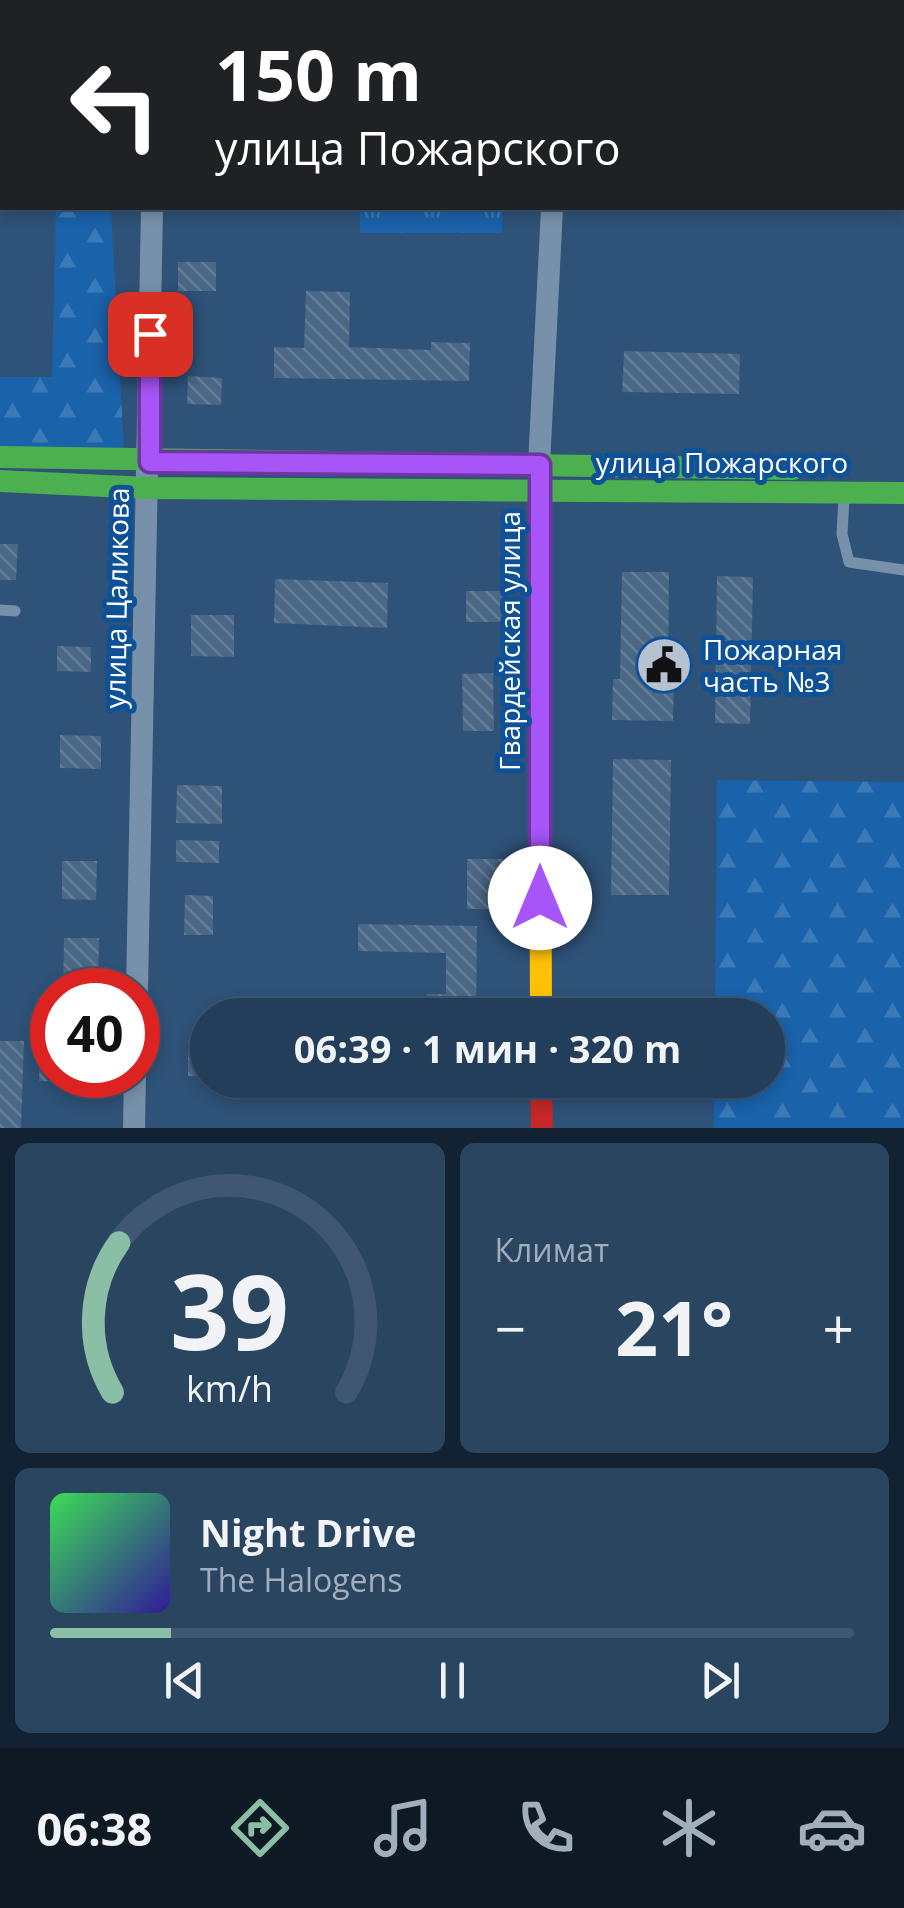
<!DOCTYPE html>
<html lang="ru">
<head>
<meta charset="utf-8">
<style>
  body { margin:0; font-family:"Open Sans",sans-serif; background:#2a4560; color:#f1f3f6; height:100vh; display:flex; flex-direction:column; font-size:38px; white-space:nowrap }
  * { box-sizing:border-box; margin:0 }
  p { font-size:32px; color:#a2aebb }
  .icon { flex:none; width:55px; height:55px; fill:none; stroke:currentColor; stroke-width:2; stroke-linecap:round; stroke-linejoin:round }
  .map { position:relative; height:1128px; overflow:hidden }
  .drawer { display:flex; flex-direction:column; gap:15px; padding:15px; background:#132232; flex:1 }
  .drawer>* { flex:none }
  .top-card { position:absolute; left:0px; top:0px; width:905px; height:210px; box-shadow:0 5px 15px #0003,0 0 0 2px #3f5770; background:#202124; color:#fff; overflow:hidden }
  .speed { position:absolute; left:30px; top:968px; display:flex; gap:20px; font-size:50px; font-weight:700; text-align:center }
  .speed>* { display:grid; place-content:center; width:130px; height:130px; border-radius:50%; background:#223e5a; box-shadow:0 5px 15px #0003,0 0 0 2px #3f5770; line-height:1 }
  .speed .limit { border:15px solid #d22; background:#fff; color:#111 }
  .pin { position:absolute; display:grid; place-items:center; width:85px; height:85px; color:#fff; margin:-42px; border-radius:20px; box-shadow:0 5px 15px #0006 }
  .me { position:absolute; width:110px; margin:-55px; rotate:0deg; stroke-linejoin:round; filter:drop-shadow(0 0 8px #0008) }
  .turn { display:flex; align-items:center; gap:35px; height:210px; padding:0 50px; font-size:45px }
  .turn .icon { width:130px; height:130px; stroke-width:2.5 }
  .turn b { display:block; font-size:70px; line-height:85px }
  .big { font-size:75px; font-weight:700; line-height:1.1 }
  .drawer .tile { flex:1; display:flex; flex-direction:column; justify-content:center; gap:15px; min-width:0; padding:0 35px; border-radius:15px; background:#2a4560 }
  .drawer .dial { align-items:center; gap:0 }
  .dial svg { height:260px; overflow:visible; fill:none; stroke:#3f5770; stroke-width:7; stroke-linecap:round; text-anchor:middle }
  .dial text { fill:#f1f3f6; stroke:none }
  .song { display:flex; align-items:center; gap:30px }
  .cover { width:120px; height:120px; border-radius:15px; background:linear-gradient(135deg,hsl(130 70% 55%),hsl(250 70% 35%)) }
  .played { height:10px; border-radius:5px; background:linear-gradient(90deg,#8abfa5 15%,#3f5770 15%) }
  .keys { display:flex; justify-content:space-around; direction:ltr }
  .heat { display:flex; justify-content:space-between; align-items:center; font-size:55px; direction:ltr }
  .drawer .tiles { flex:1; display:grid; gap:15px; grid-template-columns:1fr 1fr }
  .tile:last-child { grid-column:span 2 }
  .trip { position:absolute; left:190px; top:998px; width:595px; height:100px; border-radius:50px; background:#223e5a; box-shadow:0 5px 15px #0003,0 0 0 2px #3f5770; font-weight:700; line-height:100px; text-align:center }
  .menu { display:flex; height:160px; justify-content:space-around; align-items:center; background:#0e1924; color:#a2aebb }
  .menu .icon { width:70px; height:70px }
  .menu .active { color:#8abfa5 }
  .menu b { font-size:45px; color:#f1f3f6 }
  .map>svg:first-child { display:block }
  .grass { fill:url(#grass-tufts) }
  .forest { fill:url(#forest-firs) }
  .building { fill:url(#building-back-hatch) }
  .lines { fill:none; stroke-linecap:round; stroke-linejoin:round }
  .lane { stroke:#7891ab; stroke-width:11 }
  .street { stroke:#7891ab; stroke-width:22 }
  .fast { stroke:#4caf50; stroke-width:22 }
  .slow { stroke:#ffc107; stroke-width:22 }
  .jam { stroke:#c62828; stroke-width:22 }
  .route-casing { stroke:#6d37a1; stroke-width:25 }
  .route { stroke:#a855f7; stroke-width:18 }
  .labels { text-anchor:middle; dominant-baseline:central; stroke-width:10; stroke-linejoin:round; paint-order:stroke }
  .street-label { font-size:28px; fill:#fff; stroke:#0f5197 }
  .poi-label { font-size:28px; fill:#fff; stroke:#0f5197; text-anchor:start }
</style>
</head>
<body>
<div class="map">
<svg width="904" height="1128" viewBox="0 0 904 1128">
  <defs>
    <pattern id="grass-tufts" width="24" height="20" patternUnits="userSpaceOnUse" patternTransform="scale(2.5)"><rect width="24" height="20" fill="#1a62aa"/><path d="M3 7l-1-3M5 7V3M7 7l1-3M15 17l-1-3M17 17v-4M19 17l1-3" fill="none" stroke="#3c7ab7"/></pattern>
    <pattern id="forest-firs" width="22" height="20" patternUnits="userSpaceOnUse" patternTransform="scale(2.5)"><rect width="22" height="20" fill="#1a62aa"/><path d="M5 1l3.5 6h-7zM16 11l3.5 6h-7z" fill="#3c7ab7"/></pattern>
    <pattern id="building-back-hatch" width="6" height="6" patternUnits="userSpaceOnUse" patternTransform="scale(2.5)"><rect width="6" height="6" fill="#4a6785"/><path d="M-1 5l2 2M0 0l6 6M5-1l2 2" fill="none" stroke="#657e97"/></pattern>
  </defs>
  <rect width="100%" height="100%" fill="#2e5278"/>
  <rect class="grass" x="360" y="208" width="142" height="25"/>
  <g class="forest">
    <polygon points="56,208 111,208 124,451 0,447 0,377 52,377"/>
    <polygon points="717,780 904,782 904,1128 714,1128 714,1080 768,1080 768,1015 715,1015"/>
  </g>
  <g class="building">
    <rect x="178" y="262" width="38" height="29"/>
    <polygon points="306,291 350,292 349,347 431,350 431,342 470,343 469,381 274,378 274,347 304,348"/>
    <polygon points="624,351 740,354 739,394 622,392"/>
    <polygon points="188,376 222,378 221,405 187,404"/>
    <polygon points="0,544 18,544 16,580 0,580"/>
    <polygon points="622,572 669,572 668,681 674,681 673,721 612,720 613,679 620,679"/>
    <polygon points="717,576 753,577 750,724 715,723"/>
    <polygon points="275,579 388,583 387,628 274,623"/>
    <rect x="466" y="591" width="39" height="31"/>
    <polygon points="191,615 234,615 234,657 191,656"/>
    <polygon points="57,646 91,647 91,672 57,671"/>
    <polygon points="493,673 494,731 463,731 462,674"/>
    <polygon points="60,735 101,736 101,769 60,768"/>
    <polygon points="613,759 671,760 669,895 611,895"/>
    <polygon points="177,785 222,786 222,824 176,823"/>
    <polygon points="176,840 219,841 219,863 176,862"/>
    <rect x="467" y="859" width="36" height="50"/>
    <polygon points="62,861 97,861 96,900 62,899"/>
    <polygon points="185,895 213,896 213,935 184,935"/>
    <polygon points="358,924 477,926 476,1015 426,1015 427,994 446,994 446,953 358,951"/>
    <polygon points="64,938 99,938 98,990 63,990"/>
    <rect x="188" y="1040" width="20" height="36"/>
    <polygon points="0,1041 24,1041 21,1128 0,1128"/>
    <polygon points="40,1047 52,1047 52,1075 88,1075 88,1082 39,1081"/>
    <polygon points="359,1080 475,1080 474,1088 359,1086"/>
  </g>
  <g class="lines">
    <g class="lane">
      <polyline points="649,2 649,0"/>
      <polyline points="681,2 682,0"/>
      <polyline points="844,498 842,534 849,562 904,570"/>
      <polyline points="0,610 15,611"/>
    </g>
    <g class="street">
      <polyline points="106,0 110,2"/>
      <polyline points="561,2 561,0"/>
      <polyline points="767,2 767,0"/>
      <polyline points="539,465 552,208"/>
      <polyline points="137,990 152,208"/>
      <polyline points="134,1128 135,1075"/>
    </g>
    <g class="fast">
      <polyline points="0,457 793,469"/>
      <polyline points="0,481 148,488 904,493"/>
    </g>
    <polyline class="slow" points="539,468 541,1015"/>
    <polyline class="jam" points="541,1080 542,1128"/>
  </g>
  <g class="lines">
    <g class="route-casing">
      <polyline id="route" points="150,334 150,462 540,465 540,898"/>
    </g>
    <use href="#route" class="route"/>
  </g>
  <defs>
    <g id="civic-disc" transform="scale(2.875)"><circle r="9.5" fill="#b6c2d0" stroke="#0f5197"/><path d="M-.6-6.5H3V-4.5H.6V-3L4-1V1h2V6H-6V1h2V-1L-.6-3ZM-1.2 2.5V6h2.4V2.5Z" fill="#111"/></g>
  </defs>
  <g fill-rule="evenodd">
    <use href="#civic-disc" x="664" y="665"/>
  </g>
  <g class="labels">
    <g class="street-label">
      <text x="722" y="462">улица Пожарского</text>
      <text transform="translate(116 598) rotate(-89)">улица Цаликова</text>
      <text transform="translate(509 641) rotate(-90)">Гвардейская улица</text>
    </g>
    <g class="poi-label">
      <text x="703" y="649">Пожарная<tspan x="703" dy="32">часть №3</tspan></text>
    </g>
  </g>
</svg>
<div class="speed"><div class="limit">40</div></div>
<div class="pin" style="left:150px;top:334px;background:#d93025"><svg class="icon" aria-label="arrive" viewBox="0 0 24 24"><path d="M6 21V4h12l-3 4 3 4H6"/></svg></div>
<svg class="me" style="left:540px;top:898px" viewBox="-20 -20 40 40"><circle r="19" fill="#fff"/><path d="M0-13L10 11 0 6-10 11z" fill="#a855f7"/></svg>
<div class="trip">06:39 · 1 мин · 320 m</div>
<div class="top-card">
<div class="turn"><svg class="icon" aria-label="left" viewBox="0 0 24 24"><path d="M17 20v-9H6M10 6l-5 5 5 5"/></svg><div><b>150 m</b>улица Пожарского</div></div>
</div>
</div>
<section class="drawer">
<div class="tiles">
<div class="tile dial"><svg viewBox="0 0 100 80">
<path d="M14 69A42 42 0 1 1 86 69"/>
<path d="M14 69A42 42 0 0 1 16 23" stroke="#8abfa5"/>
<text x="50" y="56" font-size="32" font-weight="700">39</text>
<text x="50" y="72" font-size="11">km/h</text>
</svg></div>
<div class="tile"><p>Климат</p>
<div class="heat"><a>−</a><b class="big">21°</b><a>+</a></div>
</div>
<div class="tile">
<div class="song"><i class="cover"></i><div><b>Night Drive</b><p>The Halogens</p></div></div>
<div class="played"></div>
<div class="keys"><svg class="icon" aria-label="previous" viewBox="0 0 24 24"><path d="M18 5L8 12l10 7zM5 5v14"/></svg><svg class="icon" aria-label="pause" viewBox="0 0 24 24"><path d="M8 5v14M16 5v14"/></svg><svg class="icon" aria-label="next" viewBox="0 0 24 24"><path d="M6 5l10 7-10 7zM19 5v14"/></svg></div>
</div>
</div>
</section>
<nav class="menu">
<b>06:38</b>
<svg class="icon active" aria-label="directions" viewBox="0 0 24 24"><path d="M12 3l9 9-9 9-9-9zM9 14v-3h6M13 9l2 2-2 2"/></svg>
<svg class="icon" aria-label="music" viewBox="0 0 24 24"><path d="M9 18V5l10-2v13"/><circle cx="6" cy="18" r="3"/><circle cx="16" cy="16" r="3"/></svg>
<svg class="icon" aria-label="phone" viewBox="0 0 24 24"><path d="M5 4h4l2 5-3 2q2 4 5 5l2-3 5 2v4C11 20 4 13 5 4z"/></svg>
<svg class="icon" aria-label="climate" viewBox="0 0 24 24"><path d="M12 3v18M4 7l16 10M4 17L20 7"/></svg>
<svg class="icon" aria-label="car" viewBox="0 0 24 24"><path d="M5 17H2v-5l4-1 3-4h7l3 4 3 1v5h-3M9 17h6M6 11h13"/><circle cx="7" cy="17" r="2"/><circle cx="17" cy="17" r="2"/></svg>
</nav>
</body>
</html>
